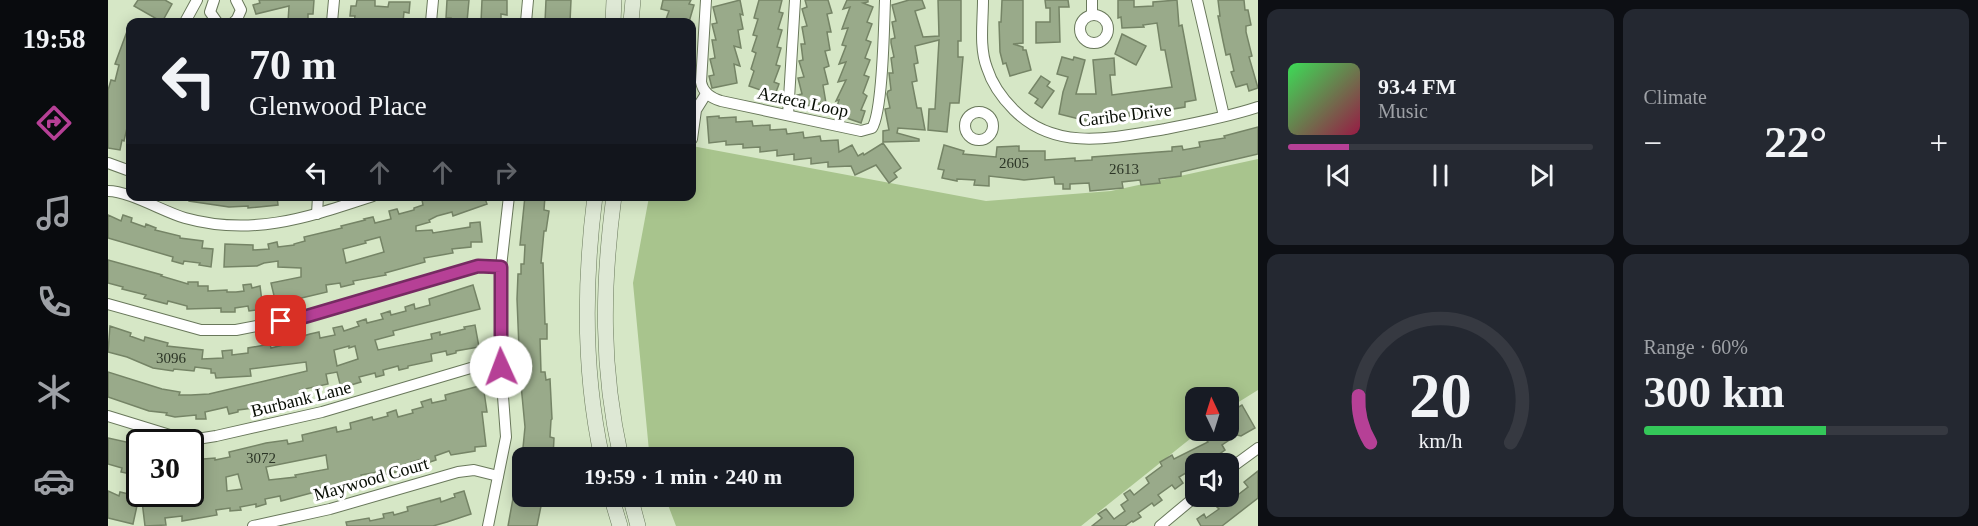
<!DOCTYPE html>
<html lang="en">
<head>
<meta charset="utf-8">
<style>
  body { margin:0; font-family:"Times New Roman",serif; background:#242831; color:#f1f3f6; height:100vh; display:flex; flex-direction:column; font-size:22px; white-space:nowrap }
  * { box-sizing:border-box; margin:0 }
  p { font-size:20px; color:#9ea1a6 }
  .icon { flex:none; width:33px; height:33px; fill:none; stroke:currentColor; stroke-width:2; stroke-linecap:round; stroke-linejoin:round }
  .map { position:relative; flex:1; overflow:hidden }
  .panel { display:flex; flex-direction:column; gap:9px; padding:9px; background:#0d0f14; width:720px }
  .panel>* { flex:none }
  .hud { position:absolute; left:18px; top:18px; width:570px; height:183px; border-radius:12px; box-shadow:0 3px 15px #0003; background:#171b24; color:#f1f3f6; overflow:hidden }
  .needle { width:39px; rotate:356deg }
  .tools { position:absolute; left:1077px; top:387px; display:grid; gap:12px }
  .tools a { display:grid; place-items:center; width:54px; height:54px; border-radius:12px; background:#171b24; box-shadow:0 3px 15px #0003; font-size:30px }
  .speed { position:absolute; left:18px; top:429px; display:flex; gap:12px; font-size:30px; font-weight:700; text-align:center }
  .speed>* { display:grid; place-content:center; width:78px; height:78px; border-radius:50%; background:#171b24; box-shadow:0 3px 15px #0003; line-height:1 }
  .speed .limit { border:3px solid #111; border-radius:9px; background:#fff; color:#111 }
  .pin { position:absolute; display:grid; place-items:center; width:51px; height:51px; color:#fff; margin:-26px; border-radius:12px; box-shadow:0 3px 9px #0006 }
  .me { position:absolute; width:66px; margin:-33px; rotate:358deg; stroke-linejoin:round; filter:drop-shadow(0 0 4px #0008) }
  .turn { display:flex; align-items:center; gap:21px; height:126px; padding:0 24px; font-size:27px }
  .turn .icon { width:78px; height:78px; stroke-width:2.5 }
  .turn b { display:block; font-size:42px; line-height:51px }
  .lanes { display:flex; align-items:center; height:57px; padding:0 24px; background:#0003; justify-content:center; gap:30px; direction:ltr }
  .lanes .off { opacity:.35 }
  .big { font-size:45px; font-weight:800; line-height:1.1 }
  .panel .widget { flex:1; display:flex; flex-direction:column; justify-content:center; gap:9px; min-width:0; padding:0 21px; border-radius:12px; background:#242831 }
  .panel .dial { align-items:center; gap:0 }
  .dial svg { height:156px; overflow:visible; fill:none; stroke:#363941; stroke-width:7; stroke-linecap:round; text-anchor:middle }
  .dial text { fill:#f1f3f6; stroke:none }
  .song { display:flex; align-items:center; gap:18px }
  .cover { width:72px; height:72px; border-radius:9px; background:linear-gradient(135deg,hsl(130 70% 55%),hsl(340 70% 35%)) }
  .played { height:6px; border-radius:3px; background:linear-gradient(90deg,#b64096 20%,#363941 20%) }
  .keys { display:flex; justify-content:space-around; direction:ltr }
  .heat { display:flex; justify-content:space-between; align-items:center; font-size:33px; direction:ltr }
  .charge { height:9px; border-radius:4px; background:linear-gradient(90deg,#34c759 60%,#363941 0) }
  .panel .tiles { flex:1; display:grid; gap:9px; grid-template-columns:repeat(2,1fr) }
  .trip { position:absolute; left:404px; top:447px; width:342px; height:60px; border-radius:12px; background:#171b24; box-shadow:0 3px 15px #0003; font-weight:800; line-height:60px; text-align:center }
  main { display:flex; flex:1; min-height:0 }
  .tab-bar { display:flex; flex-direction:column; width:108px; justify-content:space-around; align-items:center; background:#090b0e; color:#9ea1a6 }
  .tab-bar .icon { width:42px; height:42px }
  .tab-bar .current { color:#b64096 }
  .tab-bar b { font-size:27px; color:#f1f3f6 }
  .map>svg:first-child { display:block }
  .green { fill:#a8c48d }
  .building { fill:#99aa8a; stroke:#758466; stroke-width:1.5; fill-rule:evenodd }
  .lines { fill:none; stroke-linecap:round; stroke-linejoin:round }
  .minor-casing { stroke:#69785b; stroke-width:12 }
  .secondary-casing { stroke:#69785b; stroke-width:16 }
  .minor { stroke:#fff; stroke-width:10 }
  .secondary { stroke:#dee8d5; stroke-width:15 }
  .route-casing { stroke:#762a62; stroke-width:15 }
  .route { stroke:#b64096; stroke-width:10 }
  .labels { text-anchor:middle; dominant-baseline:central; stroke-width:6; stroke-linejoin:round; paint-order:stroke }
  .number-label { font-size:15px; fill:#2c3526 }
  .street-label { font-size:18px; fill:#080e04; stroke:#fff }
</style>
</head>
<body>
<main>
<nav class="tab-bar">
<b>19:58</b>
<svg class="icon current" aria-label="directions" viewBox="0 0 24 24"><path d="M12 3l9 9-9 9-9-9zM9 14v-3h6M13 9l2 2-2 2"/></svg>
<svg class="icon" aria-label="music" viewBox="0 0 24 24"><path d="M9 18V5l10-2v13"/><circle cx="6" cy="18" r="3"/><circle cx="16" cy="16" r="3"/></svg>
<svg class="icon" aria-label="phone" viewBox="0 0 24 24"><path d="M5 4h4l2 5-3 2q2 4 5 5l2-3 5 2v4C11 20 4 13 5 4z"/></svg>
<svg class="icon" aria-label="climate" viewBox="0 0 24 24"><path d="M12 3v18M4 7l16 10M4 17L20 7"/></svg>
<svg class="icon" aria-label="car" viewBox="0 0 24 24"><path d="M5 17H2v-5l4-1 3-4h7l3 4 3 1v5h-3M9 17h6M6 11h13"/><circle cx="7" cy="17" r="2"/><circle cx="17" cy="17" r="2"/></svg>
</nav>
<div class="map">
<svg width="1150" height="526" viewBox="0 0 1150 526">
  <rect width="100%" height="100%" fill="#d6e7c6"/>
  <polygon class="green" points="584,146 878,201 1003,191 1150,159 1150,390 1121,408 1120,398 1088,398 1088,430 1092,431 973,526 568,526 557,497 735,496 735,458 543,457 541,451 525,283 541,197 584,196"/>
  <g class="building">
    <polygon points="30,0 57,0 64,4 54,22 26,6"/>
    <polygon points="151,0 206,0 205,14 200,14 200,22 180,22 181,6 148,14 145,5 152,3"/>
    <polygon points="249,0 267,0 267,6 280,7 281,2 302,2 301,13 296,12 295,22 246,22 247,16 242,16 243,6 248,6"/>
    <polygon points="339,0 361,0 359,22 343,22 343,18 338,18"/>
    <polygon points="374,0 399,0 399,15 393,14 393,22 373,22"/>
    <polygon points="438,0 463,0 462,22 437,22"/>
    <polygon points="555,0 583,0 581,4 586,5 581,22 557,22 561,11 553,9"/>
    <polygon points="632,0 635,15 632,14 635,29 630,30 633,48 626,46 632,66 626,64 629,83 604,88 601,76 606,75 602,59 607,58 604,40 608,40 604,24 609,23 605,7"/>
    <polygon points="651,0 674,0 671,12 675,13 670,29 674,30 669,47 673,48 668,65 672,66 666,82 671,84 667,95 641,86 646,71 643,69 648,53 644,51 649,36 645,35 650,19 646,18"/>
    <polygon points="697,0 720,0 724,13 719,14 723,32 719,32 722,50 717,51 721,66 716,68 720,84 715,85 718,103 691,107 689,95 694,94 690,78 696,77 691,61 695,60 693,44 697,44 694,27 699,26 694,9 699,7"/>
    <polygon points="739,0 760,0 760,2 755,3 765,7 759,22 764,24 758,40 763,42 757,58 762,60 756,75 761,77 755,93 759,96 753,110 757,111 753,123 727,114 731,100 728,101 738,80 730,82 738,62 731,64 738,46 734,45 740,28 734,29 742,7 735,9"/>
    <polygon points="801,0 814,0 817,8 807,11 815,37 831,36 830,0 853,0 853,41 850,41 850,57 855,57 851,103 842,103 839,132 820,130 821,109 827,109 831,40 807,46 810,63 806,64 809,81 804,82 809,108 813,108 817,130 790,128 789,133 811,139 811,141 775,142 775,131 781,130 777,109 782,108 779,94 780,91 783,90 781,73 785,73 783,58 786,57 783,43 783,39 787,38 784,22 788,21 784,5"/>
    <polygon points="894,0 915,0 915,43 905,44 915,47 915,50 918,50 923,70 902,76 898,63 895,64 892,52 891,22 893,22"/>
    <polygon points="937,0 960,0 961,7 951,7 952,42 928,43 928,22 942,22 942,8 938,8"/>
    <polygon points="1010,0 1026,0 1026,7 1045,6 1045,2 1069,0 1071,26 1074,25 1088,100 1077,102 1077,107 1053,111 1053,106 1034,109 1034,115 1021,116 1021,113 1006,114 1007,118 979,121 951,114 955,92 960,77 949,74 954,57 965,60 966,57 977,60 968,94 988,94 985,60 1006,58 1007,75 1002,75 1004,95 1064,87 1057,50 1053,50 1049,23 1035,25 1036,27 1014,28 1013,17 1010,18"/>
    <polygon points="1110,0 1136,0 1137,10 1140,10 1143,25 1138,26 1138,32 1144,56 1141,57 1150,88 1141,91 1139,84 1128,87 1123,72 1126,71 1122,54 1118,55 1115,41 1110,16 1112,16"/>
    <polygon points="21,26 22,26 22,115 16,141 14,140 12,150 0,148 0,90 3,80 7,81 11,65 7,64"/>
    <polygon points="1014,34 1038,46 1028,65 1007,54"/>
    <polygon points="933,76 942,82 939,86 946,91 934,108 927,103 930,99 921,93"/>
    <polygon points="611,116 611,118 628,117 628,122 644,121 645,126 662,125 662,130 678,129 679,134 695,132 696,138 712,136 713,141 730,140 731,152 744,145 750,156 755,153 756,155 775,143 793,168 786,173 789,177 781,183 768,165 747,175 743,166 720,167 720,162 703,164 703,158 686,160 686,154 669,156 669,150 652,152 652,147 635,148 635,144 618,145 618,141 601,143 599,117"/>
    <polygon points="1150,127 1150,154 1073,172 1073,176 1051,179 1052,183 1033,185 1032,180 1014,182 1015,188 982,191 981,183 962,184 962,189 955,189 955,184 947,184 946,177 916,180 881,176 881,186 866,185 867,180 849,179 849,181 834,178 836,170 830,169 836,145 856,151 855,154 888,157 889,147 911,146 911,151 937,151 937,160 967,158 967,161 984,160 984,157 1064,151 1064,147 1074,146 1075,150 1092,147 1091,142 1117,138 1116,136"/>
    <polygon points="81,196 169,196 170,205 140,208 140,206 121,207 81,201"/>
    <path d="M326 196H376L379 204 345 216 344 212 329 216 321 220 322 222 308 226V231L324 230 325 233 362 227V223L372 222 374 242H363V247L344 249 345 253 316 258 317 262 277 273 278 275 245 281 246 284 233 287 232 283 218 285 219 292 168 304 163 283 193 277V268L170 267V261L156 263 149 266 116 267 117 244 145 245V250L161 249 160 244 169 242 170 247 186 245V244L197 241 196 237 234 228 233 226 257 220 256 219 265 217 267 223 283 219 281 211 289 209 291 214 306 210V208L315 205 314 200ZM272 237 276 252 238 263 235 249 258 243 257 241Z"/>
    <polygon points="417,196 437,196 436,210 441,211 438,231 436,231 433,263 435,263 437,324 439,324 439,339 432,339 433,372 437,372 438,380 442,379 444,419 443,420 442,437 446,438 445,458 414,458 417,427 412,374 409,299 410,274 413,274 413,264 416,264 417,245 412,245"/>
    <polygon points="0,215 13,221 15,215 24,218 23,222 37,227 38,224 48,228 47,230 72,236 72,238 95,241 94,248 105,249 103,267 91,265 92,263 76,261 75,264 64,261 65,257 0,238"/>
    <polygon points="0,260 54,275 53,276 80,284 80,282 90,282 90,286 100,286 100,291 119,290 119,292 128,292 136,291 135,285 143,284 144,288 152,286 155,309 141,311 140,306 127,308 127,312 113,312 113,308 79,309 79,306 60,301 59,304 36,298 38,295 14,289 15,287 0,283"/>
    <path d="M365 285 372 309 285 331 286 335 267 340 270 350 324 339 323 334 332 332V335L357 329 356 327 367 325 371 347 348 351V353L339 355 338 351 323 354 324 361 300 366V368L291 370 290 366 275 370 276 375 268 377 267 373 251 377 253 382 233 388 229 372 218 374 220 384 192 390 193 397 168 403V401L154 404 155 407 130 410V412L121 414 119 407 97 412 98 419H88V415L67 417 58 415 59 413 41 411 0 397V372L54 389 72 392 71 395H83L101 394 199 371 198 362 142 369 143 376 108 378 107 373H103V369L87 367 86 371 66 369 65 371 45 368 19 357 0 352 2 326 23 333 22 336 36 341 37 337 60 343 59 346 95 350 94 359 115 358 114 351 124 350V355L140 353V348L162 344 163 348 179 344 189 341 188 338 202 334 211 332 212 338 227 335 225 328 234 326 236 331 251 326 249 322 258 319 259 323 275 319 273 314 282 311 283 315 298 311 297 307 306 304 307 309 322 305 321 299ZM241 346V348L247 346 250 359 229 366 226 350Z"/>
    <path d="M375 385 379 412H374L378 446 367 447V451L343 455 341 451 327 456 328 460 319 463 318 458 303 462 305 471 298 473 297 470 270 476 269 472 253 475 255 481 230 486 231 488 222 489V486L206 489 207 492 173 501 172 496 157 499 158 504 148 507V504L132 507 133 510 122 511V508L108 510 109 515 74 521V516L57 518 58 525 37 526 34 501 88 494 85 457H94L95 459 107 458V460L122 457 121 452 158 443 179 440 180 444 195 441 194 435 228 427 229 432 243 429 242 423 264 417 265 420 280 416 279 413 288 410 290 417 305 413 304 410 315 407 313 402 323 399 324 403 338 400 337 395ZM218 455 220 469 187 475 188 477 161 480 158 467ZM130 474 134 489 119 491 118 477Z"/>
    <polygon points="1134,405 1147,428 1133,436 1129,435 1114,445 1117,450 1104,459 1095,464 1088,464 1088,467 1071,477 1075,483 1067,489 1064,485 1050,495 1054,500 1046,506 1044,503 1030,513 1033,517 1025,522 1024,521 1017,526 984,526 994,518 990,514 998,509 1006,519 1017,511 1013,505 1020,500 1016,494 1022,490 1026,495 1041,483 1038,478 1054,466 1052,462 1064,455 1066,459 1100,442 1097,438 1104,433 1102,430 1127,430 1120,420 1120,413"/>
    <polygon points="0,438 32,445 32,476 13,472 14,468 0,464"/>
    <polygon points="1150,471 1150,498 1114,526 1093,526 1089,519 1096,514 1098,518 1111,509 1109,507 1125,494 1127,497 1140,487 1136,482"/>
    <polygon points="408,482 414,483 414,496 435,496 429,526 400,526"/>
    <polygon points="0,491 11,496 12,492 25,495 24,502 30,501 25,524 0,518"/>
    <polygon points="356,491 363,514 339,522 325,526 239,526 238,522 261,518 262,521 276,518 275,514 285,512 286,515 300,511 299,507 332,498 333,502 347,497 346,494"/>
  </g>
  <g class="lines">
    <g class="minor-casing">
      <g id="minor">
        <polyline points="106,0 102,12 109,22"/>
        <path d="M598 0 593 82C595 93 603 98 613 101L753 131 764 128C775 111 776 24 777 0"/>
        <path d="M875 0C875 22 871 47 879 68 884 84 894 98 906 110 948 152 1004 138 1057 129 1088 123 1120 117 1150 107"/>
        <polyline points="984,0 984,14"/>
        <polyline points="1089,0 1116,116"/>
        <circle cx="986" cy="29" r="14"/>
        <polyline points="77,22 89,0"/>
        <polyline points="126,22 129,19 133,10 128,0"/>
        <polyline points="224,22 226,0"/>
        <polyline points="323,22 325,0"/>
        <polyline points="418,22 420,0"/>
        <circle cx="871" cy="126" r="14"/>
        <polyline points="680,115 687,0"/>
        <polyline points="584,139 588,110 598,94"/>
        <polyline points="0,163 22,171"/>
        <path d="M0 191C21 191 56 212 77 218 145 237 201 217 265 196"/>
        <polyline points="209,214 210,196"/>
        <polyline points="0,304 93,330 128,330 196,317 371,266 393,267"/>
        <polyline points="0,416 65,436 89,439 108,436 214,412 366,367 393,367"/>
        <polyline points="1120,470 1150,448"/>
        <polyline points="145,526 222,509 350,472 366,470 390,476"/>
        <polyline points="380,526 398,437 392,356 393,267 401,196"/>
        <polyline points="1052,526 1088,496"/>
      </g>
    </g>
    <g class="secondary-casing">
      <g id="secondary">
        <polyline points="505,22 506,0"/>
        <polyline points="523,22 525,0"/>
        <path d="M487 196C476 283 475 371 494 458"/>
        <path d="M506 196C494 288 493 367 513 458"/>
        <polyline points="503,496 512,526"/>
        <polyline points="522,496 530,526"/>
      </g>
    </g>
    <use href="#minor" class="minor"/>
    <use href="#secondary" class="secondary"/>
  </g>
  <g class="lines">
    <g class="route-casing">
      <polyline id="route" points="173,321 196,317 370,266 393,267 393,367"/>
    </g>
    <use href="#route" class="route"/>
  </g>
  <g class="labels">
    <g class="number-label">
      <text x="906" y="163">2605</text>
      <text x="1016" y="169">2613</text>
      <text x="63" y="358">3096</text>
      <text x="153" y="458">3072</text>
    </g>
    <g class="street-label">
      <text transform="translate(695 102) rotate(12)">Azteca Loop</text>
      <text transform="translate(1017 115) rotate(-7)">Caribe Drive</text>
      <text transform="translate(193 399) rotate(-14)">Burbank Lane</text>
      <text transform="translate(263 479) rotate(-16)">Maywood Court</text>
    </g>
  </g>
</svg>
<div class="tools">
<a><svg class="needle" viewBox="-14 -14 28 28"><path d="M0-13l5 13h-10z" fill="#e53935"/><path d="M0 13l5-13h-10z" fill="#9ea1a6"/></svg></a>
<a><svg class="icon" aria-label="sound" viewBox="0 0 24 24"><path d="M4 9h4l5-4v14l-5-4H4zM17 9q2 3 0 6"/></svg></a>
</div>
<div class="speed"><div class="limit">30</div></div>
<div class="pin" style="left:173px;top:321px;background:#d93025"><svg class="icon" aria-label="arrive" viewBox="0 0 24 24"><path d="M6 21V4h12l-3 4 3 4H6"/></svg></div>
<svg class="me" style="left:393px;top:367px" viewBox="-20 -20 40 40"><circle r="19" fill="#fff"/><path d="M0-13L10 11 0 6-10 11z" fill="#b64096"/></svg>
<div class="trip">19:59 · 1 min · 240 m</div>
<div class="hud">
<div class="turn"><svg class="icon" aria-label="left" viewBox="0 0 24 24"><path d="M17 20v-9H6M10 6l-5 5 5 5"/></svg><div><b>70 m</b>Glenwood Place</div></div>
<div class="lanes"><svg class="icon" aria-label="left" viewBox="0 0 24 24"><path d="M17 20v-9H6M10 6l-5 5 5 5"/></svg><svg class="icon off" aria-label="ahead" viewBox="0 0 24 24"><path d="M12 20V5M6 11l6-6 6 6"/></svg><svg class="icon off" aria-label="ahead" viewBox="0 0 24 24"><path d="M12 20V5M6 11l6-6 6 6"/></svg><svg class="icon off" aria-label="right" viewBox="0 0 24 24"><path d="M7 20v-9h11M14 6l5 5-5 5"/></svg></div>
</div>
</div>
<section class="panel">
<div class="tiles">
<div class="widget">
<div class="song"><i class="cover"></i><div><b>93.4 FM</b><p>Music</p></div></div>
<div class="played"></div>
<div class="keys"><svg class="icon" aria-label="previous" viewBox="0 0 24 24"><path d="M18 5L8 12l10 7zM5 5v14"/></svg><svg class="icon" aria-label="pause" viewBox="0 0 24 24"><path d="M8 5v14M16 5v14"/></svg><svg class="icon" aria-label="next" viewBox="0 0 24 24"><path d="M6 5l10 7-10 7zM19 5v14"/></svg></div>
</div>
<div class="widget"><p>Climate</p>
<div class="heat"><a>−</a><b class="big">22°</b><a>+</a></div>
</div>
<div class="widget dial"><svg viewBox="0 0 100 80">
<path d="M14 69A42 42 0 1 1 86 69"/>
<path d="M14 69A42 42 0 0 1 8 45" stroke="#b64096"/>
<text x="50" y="56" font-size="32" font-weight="700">20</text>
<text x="50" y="72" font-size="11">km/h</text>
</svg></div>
<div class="widget"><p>Range · 60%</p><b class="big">300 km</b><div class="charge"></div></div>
</div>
</section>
</main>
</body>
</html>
